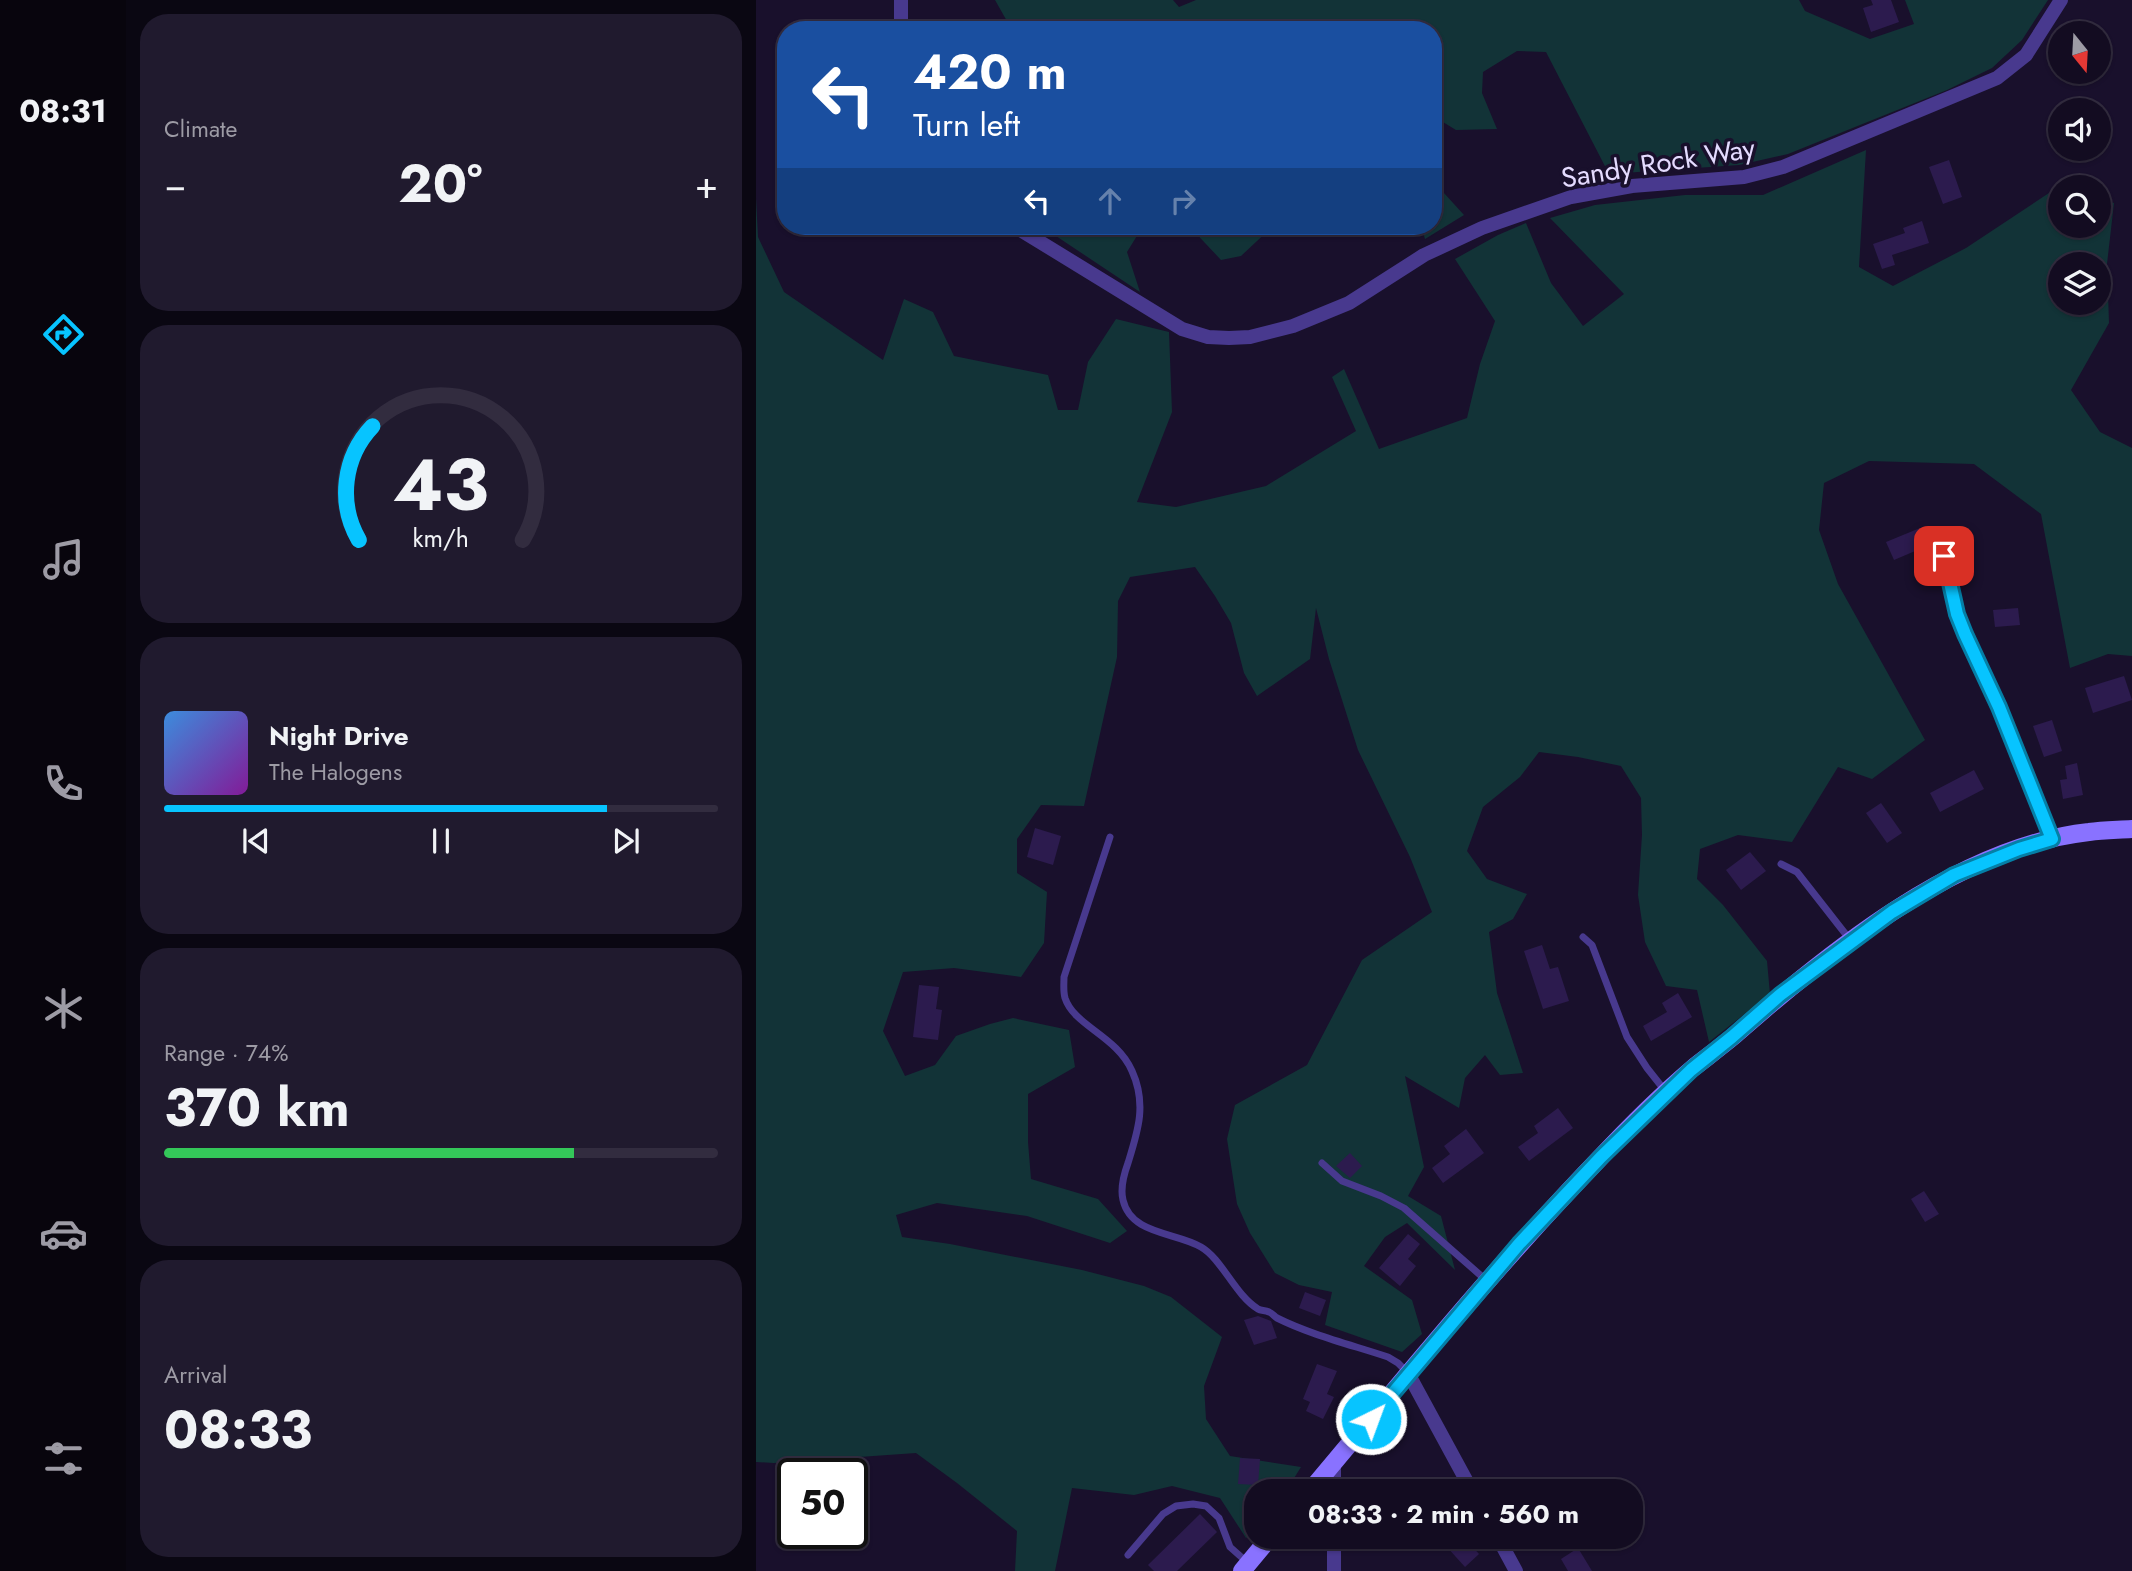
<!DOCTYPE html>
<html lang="en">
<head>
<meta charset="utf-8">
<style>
  body { margin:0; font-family:Jost,sans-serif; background:#201a2e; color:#f1f3f6; height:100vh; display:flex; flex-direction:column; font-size:26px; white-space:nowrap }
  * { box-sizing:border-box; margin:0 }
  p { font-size:23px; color:#9d9ba5 }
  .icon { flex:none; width:38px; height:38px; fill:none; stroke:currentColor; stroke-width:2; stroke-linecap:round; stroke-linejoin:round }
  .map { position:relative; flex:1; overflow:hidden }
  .side { display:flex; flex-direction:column; gap:14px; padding:14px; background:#0a0712; width:630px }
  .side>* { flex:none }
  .hud { position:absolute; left:21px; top:21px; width:665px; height:214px; border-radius:28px; box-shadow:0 2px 5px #0004,0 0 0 2px #322c3f; background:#1a4fa0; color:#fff; overflow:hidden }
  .needle { width:46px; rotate:162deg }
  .controls { position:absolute; left:1292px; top:21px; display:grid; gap:14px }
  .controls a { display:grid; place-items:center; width:63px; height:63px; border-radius:50%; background:#130c21; box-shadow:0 2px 5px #0004,0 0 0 2px #322c3f; font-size:35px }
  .speed { position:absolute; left:21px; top:1458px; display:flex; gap:14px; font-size:35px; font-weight:700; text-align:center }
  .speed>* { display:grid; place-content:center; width:91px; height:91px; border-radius:50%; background:#130c21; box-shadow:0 2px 5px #0004,0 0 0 2px #322c3f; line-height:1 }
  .speed .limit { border:4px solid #111; border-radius:10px; background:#fff; color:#111 }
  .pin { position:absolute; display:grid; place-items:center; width:60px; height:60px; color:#fff; margin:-30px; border-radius:14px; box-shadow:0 4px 10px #0006 }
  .me { position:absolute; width:77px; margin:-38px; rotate:42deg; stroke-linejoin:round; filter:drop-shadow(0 0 5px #0008) }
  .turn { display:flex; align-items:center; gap:24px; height:147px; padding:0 21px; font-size:32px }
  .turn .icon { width:91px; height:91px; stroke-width:2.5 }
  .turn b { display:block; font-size:49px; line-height:60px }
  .lanes { display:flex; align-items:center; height:66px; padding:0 21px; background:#0003; justify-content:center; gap:35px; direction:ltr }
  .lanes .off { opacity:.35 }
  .big { font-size:52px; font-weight:700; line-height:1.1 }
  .side .tile { flex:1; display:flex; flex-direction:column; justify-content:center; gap:10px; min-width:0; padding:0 24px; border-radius:28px; background:#201a2e }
  .side .dial { align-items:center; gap:0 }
  .dial svg { height:182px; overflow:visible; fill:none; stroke:#322c3f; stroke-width:7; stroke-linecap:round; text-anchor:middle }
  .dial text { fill:#f1f3f6; stroke:none }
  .song { display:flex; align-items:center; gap:21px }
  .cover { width:84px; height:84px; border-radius:10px; background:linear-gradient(135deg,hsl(210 70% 55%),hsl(290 70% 35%)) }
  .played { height:7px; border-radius:4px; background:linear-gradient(90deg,#07c4ff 80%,#322c3f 80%) }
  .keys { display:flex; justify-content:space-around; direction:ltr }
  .heat { display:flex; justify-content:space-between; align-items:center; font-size:38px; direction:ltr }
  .charge { height:10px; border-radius:5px; background:linear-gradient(90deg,#34c759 74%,#322c3f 0) }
  .trip { position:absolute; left:488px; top:1479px; width:399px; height:70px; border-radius:28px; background:#130c21; box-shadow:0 2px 5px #0004,0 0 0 2px #322c3f; font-weight:700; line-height:70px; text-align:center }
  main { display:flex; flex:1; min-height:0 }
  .tab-bar { display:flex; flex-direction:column; width:126px; justify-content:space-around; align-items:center; background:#08050d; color:#9d9ba5 }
  .tab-bar .icon { width:49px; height:49px }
  .tab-bar .active { color:#07c4ff }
  .tab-bar b { font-size:32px; color:#f1f3f6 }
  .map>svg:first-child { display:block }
  .green { fill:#123337; fill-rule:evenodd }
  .building { fill:#2c1b4e }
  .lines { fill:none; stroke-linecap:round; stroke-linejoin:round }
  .lane { stroke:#48398e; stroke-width:7 }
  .street { stroke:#48398e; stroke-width:14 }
  .secondary { stroke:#8972ff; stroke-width:18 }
  .route-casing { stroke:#057fa6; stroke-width:18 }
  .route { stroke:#07c4ff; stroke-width:12 }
  .labels { text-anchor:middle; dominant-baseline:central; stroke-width:7; stroke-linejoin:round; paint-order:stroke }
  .street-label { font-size:28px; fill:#e4dbff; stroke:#19102c }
</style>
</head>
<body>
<main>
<nav class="tab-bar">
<b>08:31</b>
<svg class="icon active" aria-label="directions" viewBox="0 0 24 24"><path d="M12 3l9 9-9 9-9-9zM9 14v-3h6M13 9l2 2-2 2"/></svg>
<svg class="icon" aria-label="music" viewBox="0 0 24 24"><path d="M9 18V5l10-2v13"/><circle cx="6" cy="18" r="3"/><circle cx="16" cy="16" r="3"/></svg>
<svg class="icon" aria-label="phone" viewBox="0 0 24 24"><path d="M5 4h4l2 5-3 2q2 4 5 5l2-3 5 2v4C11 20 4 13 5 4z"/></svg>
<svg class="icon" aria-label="climate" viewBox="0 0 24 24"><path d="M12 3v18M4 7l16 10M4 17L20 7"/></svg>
<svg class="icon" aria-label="car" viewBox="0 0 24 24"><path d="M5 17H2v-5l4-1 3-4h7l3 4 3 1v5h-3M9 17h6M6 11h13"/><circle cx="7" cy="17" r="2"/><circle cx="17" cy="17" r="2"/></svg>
<svg class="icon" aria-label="filters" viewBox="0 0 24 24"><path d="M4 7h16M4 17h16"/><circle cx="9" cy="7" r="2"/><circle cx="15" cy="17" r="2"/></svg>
</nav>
<section class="side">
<div class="tile"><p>Climate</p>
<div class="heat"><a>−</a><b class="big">20°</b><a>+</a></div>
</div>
<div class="tile dial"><svg viewBox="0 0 100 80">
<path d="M14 69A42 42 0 1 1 86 69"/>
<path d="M14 69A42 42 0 0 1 20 19" stroke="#07c4ff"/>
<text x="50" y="56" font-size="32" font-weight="700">43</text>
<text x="50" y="72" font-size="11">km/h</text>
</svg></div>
<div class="tile">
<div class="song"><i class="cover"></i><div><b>Night Drive</b><p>The Halogens</p></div></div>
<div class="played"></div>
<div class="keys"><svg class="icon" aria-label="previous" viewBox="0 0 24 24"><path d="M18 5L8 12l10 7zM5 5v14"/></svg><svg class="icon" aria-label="pause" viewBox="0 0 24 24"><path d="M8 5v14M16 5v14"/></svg><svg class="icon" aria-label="next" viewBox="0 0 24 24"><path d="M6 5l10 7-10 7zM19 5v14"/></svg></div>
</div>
<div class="tile"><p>Range · 74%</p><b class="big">370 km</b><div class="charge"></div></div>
<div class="tile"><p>Arrival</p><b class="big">08:33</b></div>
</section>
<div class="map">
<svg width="1376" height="1571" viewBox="0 0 1376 1571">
  <rect width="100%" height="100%" fill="#19102c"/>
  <g class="green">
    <polygon points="239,0 417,0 423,7 440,0 1043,0 1049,11 1114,39 1158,24 1149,0 1292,0 1266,40 1236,68 1191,90 1032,154 983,165 853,174 790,52 761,51 727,72 726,93 741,129 700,130 677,116 677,30 256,30"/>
    <path d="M1110 150 1103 267 1137 286 1210 248 1302 187 1304 188V226H1342V199L1358 203 1351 264 1353 323 1315 390 1344 432 1376 448V656L1352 654 1314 668 1285 514 1218 464 1113 461 1068 483 1063 530 1082 584 1169 740 1116 779 1082 767 1036 842 982 835 944 849 941 879 967 905 1011 961 1014 994 953 1042 941 990 910 986 889 942 882 895 886 835 885 798 865 766 822 757 783 752 764 777 727 807 711 851 731 879 771 894 757 919 733 932 741 993 767 1073 744 1075 729 1055 709 1078 703 1108 649 1076 668 1167 652 1196 685 1216 699 1270 651 1223 629 1237 608 1266 656 1300 666 1334 646 1352 569 1325 576 1292 543 1285 519 1273 494 1233 481 1204 471 1139 479 1105 551 1065 606 960 676 912 654 857 602 750 573 659 560 608 554 659 501 696 488 673 475 623 459 596 439 567 374 577 362 601 361 657 328 806 285 805 261 839V873L291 892 288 943 265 977 198 968 147 972 127 1031 149 1076 179 1065 200 1036 234 1024 257 1018 313 1030 319 1067 272 1094V1142L275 1179 342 1199 371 1231 354 1243 271 1216 181 1203 140 1215 146 1237 194 1244 326 1270 388 1286 415 1297 466 1337 448 1386 450 1419 474 1456 545 1467 530 1491H500V1532L490 1538 464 1498 416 1486 378 1495 316 1488 299 1571H259L261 1531 201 1483 160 1453 18 1463 0 1462V198L2 237 28 292 127 360 148 299 177 312 198 356 292 375 302 410H322L332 362 360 319 413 332 416 412 381 502 420 507 510 486 600 431 576 377 588 369 623 449 711 418 724 364 739 321 699 259 742 235 770 223 795 283 827 326 868 294 794 218 839 205 929 195H1007ZM1304 264H1342V303H1304Z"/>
    <polygon points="677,181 708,215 669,239 665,226 677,226"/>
    <polygon points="285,226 387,226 371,252 384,292"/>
    <polygon points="433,226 517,226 485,256 465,260"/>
  </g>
  <g class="building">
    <polygon points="1115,0 1135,0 1143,22 1115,32 1107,8 1117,5"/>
    <polygon points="1193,160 1206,197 1187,204 1173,167"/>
    <polygon points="1166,221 1173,243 1136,255 1139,265 1126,269 1117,244 1149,233 1147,228"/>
    <polygon points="1164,528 1171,546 1138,560 1130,542"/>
    <polygon points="1262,608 1264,625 1239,627 1237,610"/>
    <polygon points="1368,676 1376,700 1337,713 1329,688"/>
    <polygon points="1296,720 1306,751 1288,757 1277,726"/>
    <polygon points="1321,763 1327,795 1307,799 1304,780 1311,779 1309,766"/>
    <polygon points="1218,770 1228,789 1184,812 1174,793"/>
    <polygon points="1125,803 1146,833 1131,843 1110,813"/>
    <polygon points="279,828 305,836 297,865 271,857"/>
    <polygon points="994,852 1010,871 985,890 970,870"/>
    <polygon points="786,945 794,969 802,967 813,1001 787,1009 768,951"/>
    <polygon points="163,985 183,987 180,1009 186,1010 182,1040 157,1037"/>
    <polygon points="922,993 936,1017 895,1041 887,1026 911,1012 906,1003"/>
    <polygon points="802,1108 817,1128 773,1161 762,1147 782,1133 778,1126"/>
    <polygon points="710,1129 728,1153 687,1183 676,1168 694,1154 688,1146"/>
    <polygon points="594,1153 606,1166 594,1178 580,1166"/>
    <polygon points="1168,1191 1183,1214 1169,1222 1155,1199"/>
    <polygon points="652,1234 664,1244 652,1259 660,1266 644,1286 623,1268"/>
    <polygon points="549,1292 570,1300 564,1316 543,1308"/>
    <polygon points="502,1316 515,1321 521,1338 498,1345 488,1320"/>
    <polygon points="561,1364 581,1371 571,1394 578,1397 567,1419 550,1411 554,1402 547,1399"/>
    <polygon points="484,1458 504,1459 502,1485 482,1484"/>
    <polygon points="444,1514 461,1532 421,1571 398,1571 392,1565"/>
    <polygon points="681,1536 707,1536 723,1554 709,1567"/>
    <polygon points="822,1548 836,1571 812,1571 805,1559"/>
  </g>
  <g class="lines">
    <g class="lane">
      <polyline points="1180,533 1188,556 1201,614 1209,634 1243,707 1296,839"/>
      <path d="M354 837 308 977C308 984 307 991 309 998 318 1026 361 1036 376 1071 391 1104 382 1131 372 1163 368 1174 364 1188 367 1200 375 1235 420 1232 445 1247 466 1259 479 1295 502 1309 505 1311 509 1310 513 1312 516 1313 518 1316 521 1318 555 1335 596 1345 632 1357L642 1363 651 1372"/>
      <polyline points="1025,864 1041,872 1095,941"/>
      <polyline points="827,937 836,945 871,1037 891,1068 910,1092"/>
      <polyline points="566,1163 586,1181 625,1196 648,1208 731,1281"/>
      <polyline points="372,1555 407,1514 420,1506 437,1504 450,1506 463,1518 474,1547 492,1563"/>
    </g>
    <g class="street">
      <polyline points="145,30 145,0"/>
      <polyline points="258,226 426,329 452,337 473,338 494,337 537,326 593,303 668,255 726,228 815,197 876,186 988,177 1027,167 1241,78 1270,55 1305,0"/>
      <polyline points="653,1375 716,1491"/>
      <polyline points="578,1463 578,1491"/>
      <polyline points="578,1536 578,1571"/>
      <polyline points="741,1536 760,1571"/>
    </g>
    <g class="secondary">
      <path d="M554 1491C648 1379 741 1265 843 1159 872 1128 904 1096 937 1068 951 1057 966 1046 979 1035 1073 952 1204 846 1333 832 1347 830 1362 830 1376 829"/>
      <polyline points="486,1571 515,1536"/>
    </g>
  </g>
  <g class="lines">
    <g class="route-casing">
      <polyline id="route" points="615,1419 763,1244 845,1157 935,1070 976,1037 1024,995 1136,912 1198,875 1263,849 1296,839 1243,707 1209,634 1201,614 1188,556"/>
    </g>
    <use href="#route" class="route"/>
  </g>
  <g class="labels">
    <g class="street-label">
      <text transform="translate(902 163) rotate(-9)">Sandy Rock Way</text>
    </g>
  </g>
</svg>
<div class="controls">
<a><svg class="needle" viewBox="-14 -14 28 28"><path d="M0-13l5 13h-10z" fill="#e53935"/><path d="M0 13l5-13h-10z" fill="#9d9ba5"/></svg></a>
<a><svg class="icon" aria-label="sound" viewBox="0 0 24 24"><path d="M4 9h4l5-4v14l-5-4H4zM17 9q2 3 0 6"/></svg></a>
<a><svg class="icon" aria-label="search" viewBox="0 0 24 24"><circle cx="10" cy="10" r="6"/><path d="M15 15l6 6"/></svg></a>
<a><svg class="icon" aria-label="layers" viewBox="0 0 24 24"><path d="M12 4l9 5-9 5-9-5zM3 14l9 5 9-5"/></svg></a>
</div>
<div class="speed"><div class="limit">50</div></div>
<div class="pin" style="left:1188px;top:556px;background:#d93025"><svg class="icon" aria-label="arrive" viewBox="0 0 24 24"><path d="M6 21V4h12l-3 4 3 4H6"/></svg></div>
<svg class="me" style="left:615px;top:1419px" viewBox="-20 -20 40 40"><circle r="17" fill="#07c4ff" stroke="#fff" stroke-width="3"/><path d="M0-11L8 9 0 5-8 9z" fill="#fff"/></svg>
<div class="trip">08:33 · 2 min · 560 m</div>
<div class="hud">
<div class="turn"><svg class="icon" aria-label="left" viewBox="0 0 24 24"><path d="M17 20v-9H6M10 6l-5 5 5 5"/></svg><div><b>420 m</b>Turn left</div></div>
<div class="lanes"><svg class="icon" aria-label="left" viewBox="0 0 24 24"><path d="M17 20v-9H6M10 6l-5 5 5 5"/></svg><svg class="icon off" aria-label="ahead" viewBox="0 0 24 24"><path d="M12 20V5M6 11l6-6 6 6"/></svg><svg class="icon off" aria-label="right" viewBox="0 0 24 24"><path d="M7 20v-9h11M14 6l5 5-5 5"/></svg></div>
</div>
</div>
</main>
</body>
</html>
